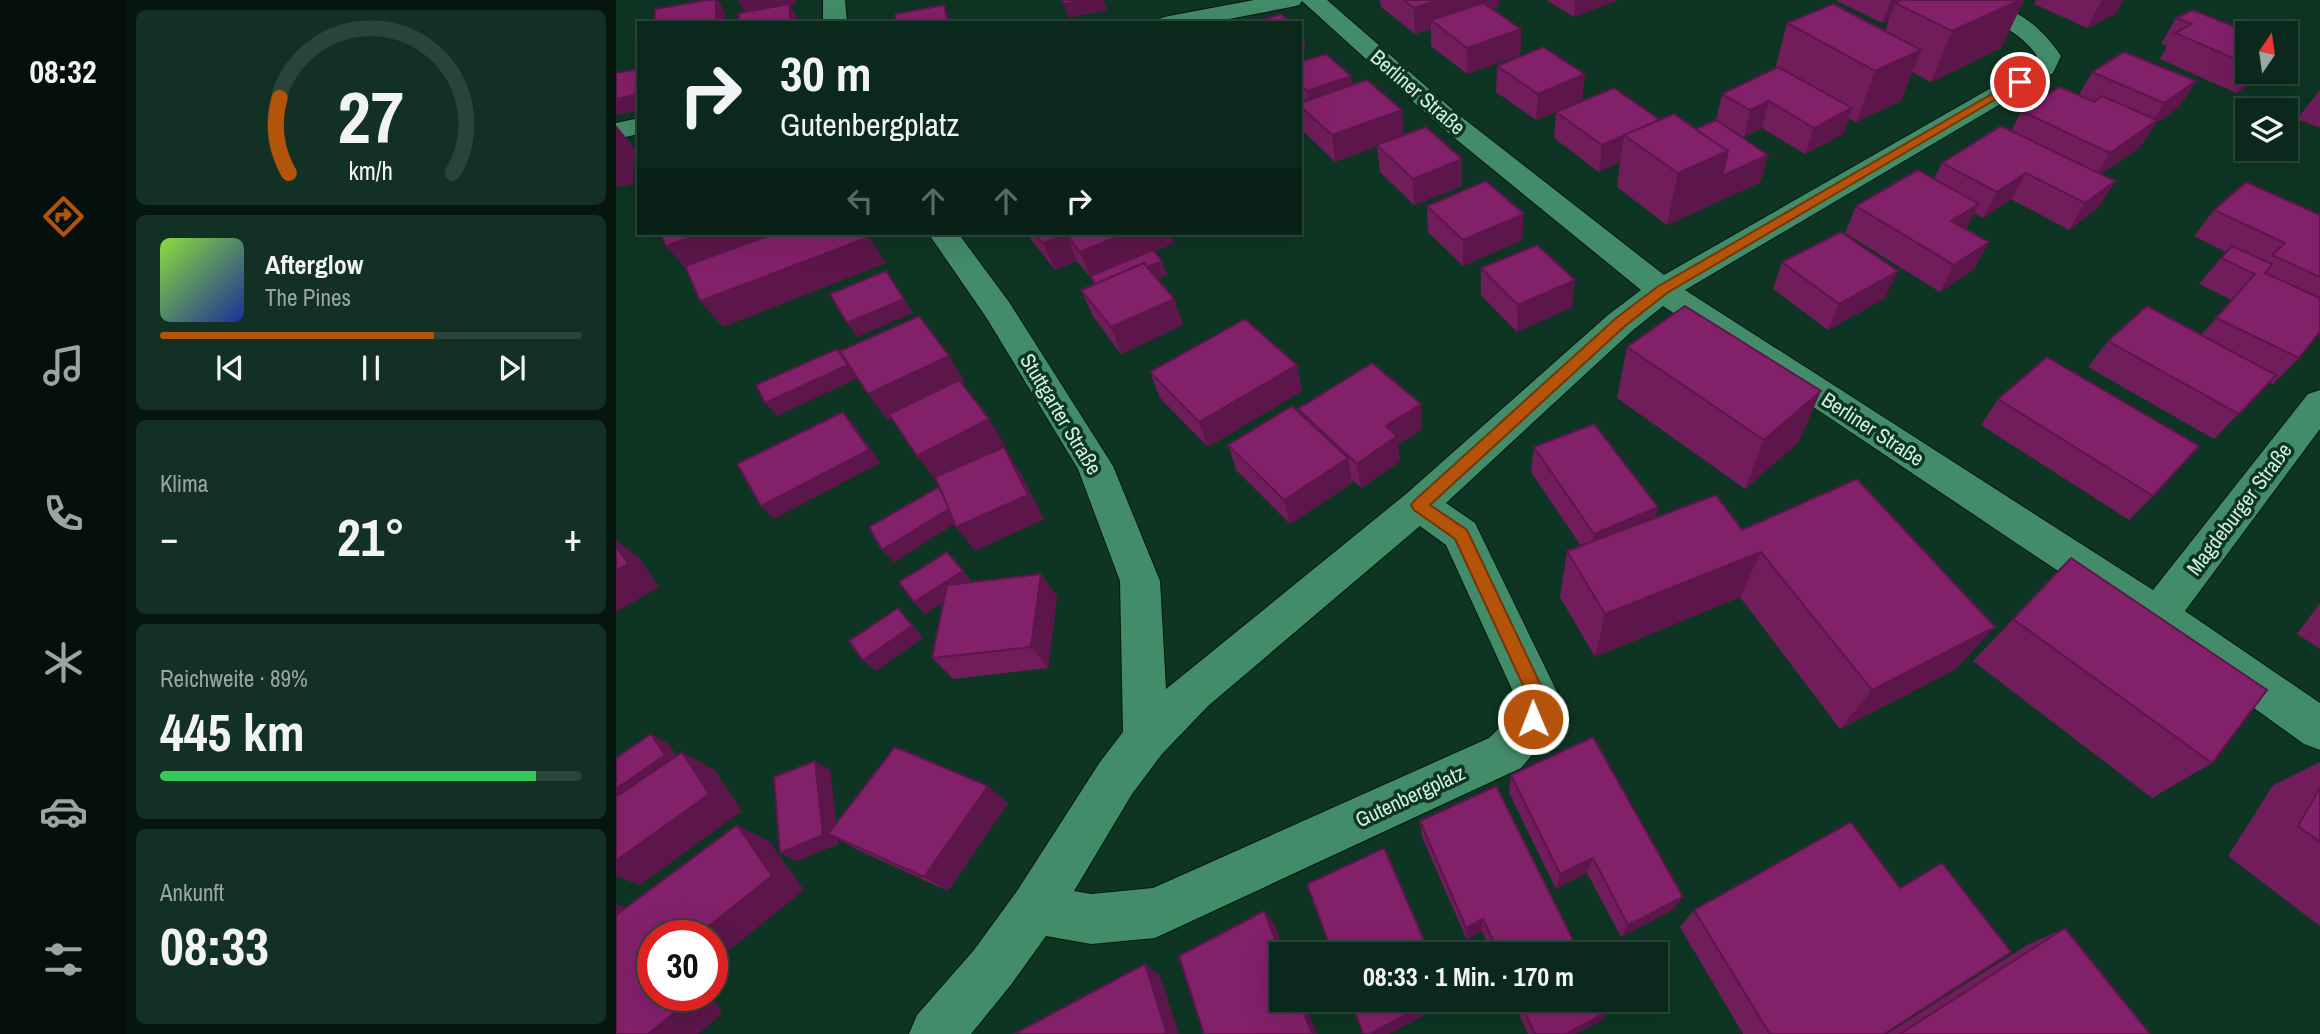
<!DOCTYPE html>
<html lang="de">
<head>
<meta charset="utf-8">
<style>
  body { margin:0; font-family:"Archivo Narrow",sans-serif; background:#133024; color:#f1f3f6; height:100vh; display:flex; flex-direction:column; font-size:26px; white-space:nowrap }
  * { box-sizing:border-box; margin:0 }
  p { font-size:23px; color:#99a6a3 }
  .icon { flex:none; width:38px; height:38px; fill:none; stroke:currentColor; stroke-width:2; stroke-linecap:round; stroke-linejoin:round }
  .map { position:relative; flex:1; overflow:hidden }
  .panel { display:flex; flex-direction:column; gap:10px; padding:10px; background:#06160f; width:490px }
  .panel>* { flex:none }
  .banner { position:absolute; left:21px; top:21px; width:665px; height:214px; border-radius:0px; box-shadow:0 7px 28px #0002,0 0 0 2px #2a443a; background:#0a281b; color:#f1f3f6; overflow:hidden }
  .needle { width:46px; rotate:13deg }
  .fabs { position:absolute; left:1619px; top:21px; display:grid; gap:14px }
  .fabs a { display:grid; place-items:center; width:63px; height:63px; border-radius:0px; background:#0a281b; box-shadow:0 7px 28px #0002,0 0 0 2px #2a443a; font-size:35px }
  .speed { position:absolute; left:21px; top:920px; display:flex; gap:14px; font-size:35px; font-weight:700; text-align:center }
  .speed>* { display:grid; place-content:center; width:91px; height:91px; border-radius:50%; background:#0a281b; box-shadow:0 7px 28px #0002,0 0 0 2px #2a443a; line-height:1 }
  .speed .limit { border:10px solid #d22; background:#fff; color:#111 }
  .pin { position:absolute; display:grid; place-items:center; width:60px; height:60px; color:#fff; margin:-30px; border:4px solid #fff; border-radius:50%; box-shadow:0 2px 7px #0007 }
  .me { position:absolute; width:77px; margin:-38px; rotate:359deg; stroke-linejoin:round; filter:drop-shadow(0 0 5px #0008) }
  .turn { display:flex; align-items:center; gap:24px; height:147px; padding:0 28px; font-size:32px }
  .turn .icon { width:91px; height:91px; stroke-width:2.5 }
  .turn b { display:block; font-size:49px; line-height:60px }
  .lanes { display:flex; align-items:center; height:66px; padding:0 28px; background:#0003; justify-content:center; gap:35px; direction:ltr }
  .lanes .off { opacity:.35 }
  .big { font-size:52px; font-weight:700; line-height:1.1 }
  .panel .widget { flex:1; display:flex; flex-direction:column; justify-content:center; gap:10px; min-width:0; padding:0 24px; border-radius:10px; background:#133024 }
  .panel .dial { align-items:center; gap:0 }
  .dial svg { height:182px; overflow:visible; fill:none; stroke:#2a443a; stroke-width:7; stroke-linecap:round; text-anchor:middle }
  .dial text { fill:#f1f3f6; stroke:none }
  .song { display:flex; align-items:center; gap:21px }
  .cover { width:84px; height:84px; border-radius:10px; background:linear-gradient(135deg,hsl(90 70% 55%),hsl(230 70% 35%)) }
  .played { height:7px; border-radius:4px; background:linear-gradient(90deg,#b45309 65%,#2a443a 65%) }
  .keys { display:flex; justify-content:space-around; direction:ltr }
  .heat { display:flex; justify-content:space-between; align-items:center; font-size:38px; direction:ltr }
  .charge { height:10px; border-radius:5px; background:linear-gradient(90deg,#34c759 89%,#2a443a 0) }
  .trip { position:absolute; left:653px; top:942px; width:399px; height:70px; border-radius:0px; background:#0a281b; box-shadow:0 7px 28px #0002,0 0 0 2px #2a443a; font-weight:700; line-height:70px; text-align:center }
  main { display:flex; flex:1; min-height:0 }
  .tab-bar { display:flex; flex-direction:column; width:126px; justify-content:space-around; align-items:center; background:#04100b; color:#99a6a3 }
  .tab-bar .icon { width:49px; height:49px }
  .tab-bar .active { color:#b45309 }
  .tab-bar b { font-size:32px; color:#f1f3f6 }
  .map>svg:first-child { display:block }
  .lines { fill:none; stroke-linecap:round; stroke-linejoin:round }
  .street-casing { stroke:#041a10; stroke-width:2 }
  .street { fill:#438c69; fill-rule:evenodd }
  .wall { fill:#711c5b }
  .shaded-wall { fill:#5c164a }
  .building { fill:#83206a; stroke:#5c164a; stroke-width:2 }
  .route { fill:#b45309; stroke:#753606; stroke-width:2 }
  .labels { text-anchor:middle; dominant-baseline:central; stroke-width:7; stroke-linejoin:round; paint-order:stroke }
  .street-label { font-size:21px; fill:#cdf1dd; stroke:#0e3524 }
</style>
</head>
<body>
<main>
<nav class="tab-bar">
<b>08:32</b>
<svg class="icon active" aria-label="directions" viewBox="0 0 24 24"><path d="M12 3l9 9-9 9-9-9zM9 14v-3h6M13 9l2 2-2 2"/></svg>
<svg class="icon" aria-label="music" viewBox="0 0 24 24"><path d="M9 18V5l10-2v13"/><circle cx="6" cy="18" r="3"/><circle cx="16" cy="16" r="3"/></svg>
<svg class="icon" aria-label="phone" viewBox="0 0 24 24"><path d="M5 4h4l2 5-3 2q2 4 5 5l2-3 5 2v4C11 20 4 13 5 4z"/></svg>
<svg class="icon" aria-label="climate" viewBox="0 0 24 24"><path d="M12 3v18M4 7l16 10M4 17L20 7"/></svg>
<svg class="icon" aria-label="car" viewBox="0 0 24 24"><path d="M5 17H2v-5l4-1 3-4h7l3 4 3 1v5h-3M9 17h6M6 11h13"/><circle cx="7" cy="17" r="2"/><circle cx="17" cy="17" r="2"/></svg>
<svg class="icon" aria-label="filters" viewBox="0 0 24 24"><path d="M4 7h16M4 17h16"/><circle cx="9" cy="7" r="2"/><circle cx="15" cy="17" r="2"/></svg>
</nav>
<section class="panel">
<div class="widget dial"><svg viewBox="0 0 100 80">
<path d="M14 69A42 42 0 1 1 86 69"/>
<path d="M14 69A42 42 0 0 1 10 36" stroke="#b45309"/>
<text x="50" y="56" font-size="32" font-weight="700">27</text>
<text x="50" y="72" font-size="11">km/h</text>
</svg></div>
<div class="widget">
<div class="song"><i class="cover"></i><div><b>Afterglow</b><p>The Pines</p></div></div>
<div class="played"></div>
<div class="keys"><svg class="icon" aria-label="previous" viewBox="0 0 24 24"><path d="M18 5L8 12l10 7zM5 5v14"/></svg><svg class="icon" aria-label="pause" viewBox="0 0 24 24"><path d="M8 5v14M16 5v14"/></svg><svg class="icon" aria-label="next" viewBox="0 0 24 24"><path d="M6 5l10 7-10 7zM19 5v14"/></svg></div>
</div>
<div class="widget"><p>Klima</p>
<div class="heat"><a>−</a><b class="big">21°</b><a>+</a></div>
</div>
<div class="widget"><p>Reichweite · 89%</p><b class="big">445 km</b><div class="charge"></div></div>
<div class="widget"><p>Ankunft</p><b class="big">08:33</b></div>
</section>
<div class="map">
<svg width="1704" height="1034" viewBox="0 0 1704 1034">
  <rect width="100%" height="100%" fill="#0e3524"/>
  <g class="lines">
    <g class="street-casing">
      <g id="street">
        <polygon points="207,0 229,0 231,23 207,23"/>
        <path d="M638 0H711L843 115 1048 275 1417 64 1421 56C1403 29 1370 18 1342 5L1339 0C1387 0 1418 16 1445 56L1437 73 1069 290 1537 590 1692 394 1704 390V429L1569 611 1704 703V750L1688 744 1527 628 1047 306 1016 331 830 503 859 523 943 696 926 743 905 768 539 938 475 944 430 936 394 986 355 1034H293L301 1015 358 950 401 891 484 762 507 732 504 581 462 469 370 317 312 233H342L393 302 497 466 544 581 550 689 790 494 992 315 1025 290 825 127 686 1 683 5 675 7 592 23H541L545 18 553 16ZM804 526 830 545 899 696C895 714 887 725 873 738L537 888 475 894 458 891 516 794 546 754 592 706Z"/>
        <polygon points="23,118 23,134 0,139 0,123"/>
      </g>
    </g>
    <use href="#street" class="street"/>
  </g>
  <g class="wall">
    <polygon points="764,0 883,0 883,6 876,8 905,29 904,55 851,74 815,46 815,29 799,34 765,7"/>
    <polygon points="930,0 1002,0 958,17"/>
    <polygon points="1219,0 1408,0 1385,48 1315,82 1296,72 1285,101 1240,122 1233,118 1227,134 1189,154 1146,128 1128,137 1100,120 1145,182 1051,225 1001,187 1004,162 983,172 938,138 940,112 920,120 880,92 881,66 969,74 966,100 947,108 1044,120 1079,129 1100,120 1106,94 1159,69 1171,23 1269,31 1273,20 1266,23"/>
    <polygon points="1420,0 1507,0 1499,14 1471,28 1418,4"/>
    <polygon points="1560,18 1631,33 1631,72 1653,72 1651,74 1620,93 1544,59 1551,46 1545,44"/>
    <polygon points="684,62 736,85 788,136 846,159 846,186 798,205 764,172 761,146 719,162 686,130 684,116 684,103 690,101 684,96"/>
    <polygon points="1476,72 1580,81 1563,107 1539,124 1524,147 1485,174 1499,181 1482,208 1453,230 1395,199 1367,218 1358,213 1350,229 1358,269 1324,292 1229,233 1240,206 1318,179 1326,163 1395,131 1405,111 1463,95"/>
    <polygon points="1704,90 1704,128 1681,119"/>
    <polygon points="811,206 906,240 847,266 812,232"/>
    <polygon points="1598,210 1704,215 1704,331 1683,358 1657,384 1653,382 1598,439 1472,367 1492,341 1585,335 1616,300 1583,284 1610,252 1578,236"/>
    <polygon points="411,233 554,233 558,243 538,252 551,275 541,279 558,299 567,325 505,354 477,316 465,290 478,284 475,278 461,261 439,270 413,237"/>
    <polygon points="1166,262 1269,298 1212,330 1157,289"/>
    <polygon points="865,268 956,307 901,332 865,295"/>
    <polygon points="1011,347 1183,442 1129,489 1001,398"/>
    <polygon points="681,365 686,391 592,447 544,398 534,372"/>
    <polygon points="1382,399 1537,496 1513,520 1365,425"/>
    <polygon points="682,409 806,429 782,445 784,461 745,488 736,480 736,483 674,524 620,470 612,445 683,412"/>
    <polygon points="918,447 1040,518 1126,530 1340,669 1224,729 1124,597 979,657 944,597 951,551 965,546 915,472"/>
    <polygon points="331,552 356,582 425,574 441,597 432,668 337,679 316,658 327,602 309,614 298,602"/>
    <polygon points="1455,558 1596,763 1536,798 1357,661"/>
    <polygon points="1704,603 1704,649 1681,634"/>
    <polygon points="1704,762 1704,926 1612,856 1657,785"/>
    <polygon points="214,770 220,823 392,803 332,891 240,849 222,839 222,844 180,861 164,853"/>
    <polygon points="895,775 1057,910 1005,937 971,873 940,889 893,793"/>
    <polygon points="804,821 964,954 876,954 866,931 851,940 806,837"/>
    <polygon points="1078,910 1268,1034 1127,1034 1064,927"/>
    <polygon points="1449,928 1534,1034 1271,1034 1411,945"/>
    <polygon points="896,999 987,999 986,1020 959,1034 912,1034"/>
  </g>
  <g class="shaded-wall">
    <polygon points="100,0 102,0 109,12 109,23 92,23"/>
    <polygon points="122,0 180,0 180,4 174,5 181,17 181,23 175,23 130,13"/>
    <polygon points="471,0 488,0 491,10 452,18 448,4"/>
    <polygon points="823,0 883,0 883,6 823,26 815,20 815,29 799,34 798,8"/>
    <polygon points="959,0 1002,0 958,17"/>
    <polygon points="1275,0 1306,0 1279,3 1273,20 1266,23"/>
    <polygon points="1404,0 1408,0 1385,48 1315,82 1336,31"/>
    <polygon points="1489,0 1507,0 1499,14 1471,28 1485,2"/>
    <polygon points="328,5 334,18 335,23 332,23"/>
    <polygon points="905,29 904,55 851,74 851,48"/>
    <polygon points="688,35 690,49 684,51 684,36"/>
    <polygon points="1305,50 1285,101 1240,122 1259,71"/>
    <polygon points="22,69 23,110 0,115 0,99"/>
    <polygon points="1635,72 1653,72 1651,74 1620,93"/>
    <polygon points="969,74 966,100 920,120 922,94"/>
    <polygon points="735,76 737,90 693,105 691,91"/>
    <polygon points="1580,81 1563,107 1539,124 1524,147 1477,180 1494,153 1534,126 1548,103"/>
    <polygon points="1153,101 1146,128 1128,137 1134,110"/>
    <polygon points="1236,108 1227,134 1189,154 1198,128"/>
    <polygon points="786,110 788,136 719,162 716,135"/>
    <polygon points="0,125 19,149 17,184 0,187"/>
    <polygon points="1008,136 1004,162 983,172 986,145"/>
    <polygon points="1112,151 1152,155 1145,182 1051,225 1062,173"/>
    <polygon points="846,159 846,186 798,205 797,179"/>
    <polygon points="1410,173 1395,199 1367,218 1381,192"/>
    <polygon points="1499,181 1482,208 1453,230 1469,203"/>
    <polygon points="1363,204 1349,230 1335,221"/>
    <polygon points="908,214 906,240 847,266 847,240"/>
    <polygon points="87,233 178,233 73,272 50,246"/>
    <polygon points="511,233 554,233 558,243 476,278 474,276 475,279 464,252"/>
    <polygon points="450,234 461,261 439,270 427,243"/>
    <polygon points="253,237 270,263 107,327 84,301"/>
    <polygon points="1373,242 1358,269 1324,292 1338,265"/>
    <polygon points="546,261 551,275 488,302 483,288"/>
    <polygon points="1282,271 1269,298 1212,330 1223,304"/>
    <polygon points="959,280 956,307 901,332 902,305"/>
    <polygon points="288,299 297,313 241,337 231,323"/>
    <polygon points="558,299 567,325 505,354 495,327"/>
    <polygon points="221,349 242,378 161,416 149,403"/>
    <polygon points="333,356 349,382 271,420 252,394"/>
    <polygon points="681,365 686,391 592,447 583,422"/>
    <polygon points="1205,391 1183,442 1129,489 1148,440"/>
    <polygon points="805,404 806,429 782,445 784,461 745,488 741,464 770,426"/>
    <polygon points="227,412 238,425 264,463 158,519 145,506"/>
    <polygon points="373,419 389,445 320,481 301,456"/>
    <polygon points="388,447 404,472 428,519 359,551 340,527"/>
    <polygon points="732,458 736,483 674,524 668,500"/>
    <polygon points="335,507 345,520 278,562 266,550"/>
    <polygon points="1042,507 1036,531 974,558 978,534"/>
    <polygon points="0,540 23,558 43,587 0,612"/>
    <polygon points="1145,552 1124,597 979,657 989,614"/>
    <polygon points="347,571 356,583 309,614 298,602"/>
    <polygon points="425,574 441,597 432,668 415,647"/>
    <polygon points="282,608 293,620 307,638 260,671 247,660"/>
    <polygon points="1379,627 1340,669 1224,729 1256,690"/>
    <polygon points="35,734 53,744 67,765 0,811 0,789"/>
    <polygon points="66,752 99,770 126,811 24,885 0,876 0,861"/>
    <polygon points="199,761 214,770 222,838 212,834 222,839 222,844 180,861 164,853"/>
    <polygon points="372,786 392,803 332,891 308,877"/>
    <polygon points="121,825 153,841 188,890 96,964 96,936 80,936"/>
    <polygon points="977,858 971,873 940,889 944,874"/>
    <polygon points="1067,897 1057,910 1005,937 1012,925"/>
    <polygon points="0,904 26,913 0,919"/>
    <polygon points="648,911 658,923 670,954 665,954"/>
    <polygon points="867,919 866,931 851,940 850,928"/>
    <polygon points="529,964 544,975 563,1034 551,1034"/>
    <polygon points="63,996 96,996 106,1014 82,1034 32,1034"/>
    <polygon points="683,999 687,999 701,1034 696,1034"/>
    <polygon points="819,999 832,999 832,1003 773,1034 754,1034"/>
    <polygon points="992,1011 986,1020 959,1034 950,1034"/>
  </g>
  <g class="building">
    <polygon points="91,0 100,0 100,21 92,23 38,23 39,9"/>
    <polygon points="446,0 471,0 448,4"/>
    <polygon points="787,0 823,0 798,8"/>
    <polygon points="1286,0 1404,0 1336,31 1279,3"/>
    <polygon points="867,3 905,29 851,48 815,20"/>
    <polygon points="173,4 175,23 123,23 123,13"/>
    <polygon points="1217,4 1305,50 1259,71 1171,23"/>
    <polygon points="328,5 332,23 280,23 279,14"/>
    <polygon points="1577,10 1634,33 1631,33 1631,64 1559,33 1576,24 1560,18"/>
    <polygon points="665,14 675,23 634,23"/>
    <polygon points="927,47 969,74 922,94 881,66"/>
    <polygon points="1508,52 1580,81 1548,103 1476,72"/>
    <polygon points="710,54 735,76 691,91 684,84 684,62"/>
    <polygon points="1162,67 1236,108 1198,128 1153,101 1134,110 1106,94"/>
    <polygon points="22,69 19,95 0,99 0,73"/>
    <polygon points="751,80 786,110 716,135 684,106 684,103"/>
    <polygon points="1444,87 1478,102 1486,96 1541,120 1494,153 1405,111"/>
    <polygon points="998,88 1044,120 986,145 940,112"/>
    <polygon points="1058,114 1112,151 1062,173 1008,135"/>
    <polygon points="1100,120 1152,155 1106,176 1112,151 1079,129"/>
    <polygon points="1385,126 1499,181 1469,203 1410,173 1381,192 1326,163"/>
    <polygon points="810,127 846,159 797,179 761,145"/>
    <polygon points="1302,170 1363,204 1335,221 1373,242 1338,265 1240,206"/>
    <polygon points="870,181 908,214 847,240 811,206"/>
    <polygon points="1630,182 1704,215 1704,277 1656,255 1669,243 1598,210"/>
    <polygon points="1225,232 1282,271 1223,304 1166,262"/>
    <polygon points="44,233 87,233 50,246"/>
    <polygon points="160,233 251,233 253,237 84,301 69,266"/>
    <polygon points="418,233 511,233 464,252 450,234 427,243"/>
    <polygon points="921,245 959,280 902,305 865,268"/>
    <polygon points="1616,246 1656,264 1649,273 1704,298 1704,331 1683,358 1600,318 1639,274 1605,258"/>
    <polygon points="537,250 546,261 531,267 528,263 480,284 474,276"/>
    <polygon points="528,263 558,299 495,327 465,290"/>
    <polygon points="270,271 288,299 231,323 214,294"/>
    <polygon points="1069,306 1205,391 1148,440 1011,347"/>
    <polygon points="1531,306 1660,375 1623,414 1492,341"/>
    <polygon points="303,316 333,356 252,394 224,351"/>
    <polygon points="629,319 681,365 583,422 534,372"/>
    <polygon points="221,349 232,365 149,403 140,385"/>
    <polygon points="1431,357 1583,446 1537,496 1382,399"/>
    <polygon points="756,363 805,404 770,426 781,436 741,464 682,409"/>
    <polygon points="343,380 373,419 301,456 273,414"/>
    <polygon points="676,406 732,458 668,500 612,445"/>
    <polygon points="227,412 253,450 145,506 121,464"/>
    <polygon points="978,424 1042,507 978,534 918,447"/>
    <polygon points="388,447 412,495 340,527 319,477"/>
    <polygon points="1241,479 1379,627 1256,690 1145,552 989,614 951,551 1100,495 1126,530"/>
    <polygon points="323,487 333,509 266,550 253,527"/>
    <polygon points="0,546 12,564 0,571"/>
    <polygon points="331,552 347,571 298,602 283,582"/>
    <polygon points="1455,558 1651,690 1596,763 1397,619"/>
    <polygon points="425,574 415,647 316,658 331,585"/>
    <polygon points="282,608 296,626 247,660 233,641"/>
    <polygon points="35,734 49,755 0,789 0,758"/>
    <polygon points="977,737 1067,897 1012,925 977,858 944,874 895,775"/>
    <polygon points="279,747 372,786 308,877 212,834"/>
    <polygon points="66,752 93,794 0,861 0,797"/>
    <polygon points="199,761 207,835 164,853 158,777"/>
    <polygon points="880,786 964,954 883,954 867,919 850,928 804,821"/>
    <polygon points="1704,788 1704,842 1682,826"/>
    <polygon points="1235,822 1284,888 1326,863 1395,952 1268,1034 1154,1034 1078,910"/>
    <polygon points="121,825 156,876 80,936 37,936 37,996 63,996 68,1005 32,1034 0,1034 0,915"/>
    <polygon points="768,848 814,954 717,954 691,884"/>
    <polygon points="648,911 665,954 665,999 683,999 696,1034 588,1034 563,956"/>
    <polygon points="1449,928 1534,1034 1284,1034"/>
    <polygon points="529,964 551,1034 398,1034"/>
    <polygon points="734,999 819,999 754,1034 747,1034"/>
    <polygon points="903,999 987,999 992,1011 950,1034 919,1034"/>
  </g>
  <polygon class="route" points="1400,80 1409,82 1051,293 1009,326 814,505 851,530 930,696 923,725 917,727 910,725 908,719 912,696 839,539 798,510 795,505 798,501 999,319 1041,287"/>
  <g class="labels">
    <g class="street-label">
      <text transform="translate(802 92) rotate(41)">Berliner Straße</text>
      <text transform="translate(445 414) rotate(59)">Stuttgarter Straße</text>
      <text transform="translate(1257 429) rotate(33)">Berliner Straße</text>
      <text transform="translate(1623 509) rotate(-53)">Magdeburger Straße</text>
      <text transform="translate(794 796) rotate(-25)">Gutenbergplatz</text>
    </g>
  </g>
</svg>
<div class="fabs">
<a><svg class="needle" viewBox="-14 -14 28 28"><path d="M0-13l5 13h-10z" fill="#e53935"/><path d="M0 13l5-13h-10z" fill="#99a6a3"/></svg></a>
<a><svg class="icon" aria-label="layers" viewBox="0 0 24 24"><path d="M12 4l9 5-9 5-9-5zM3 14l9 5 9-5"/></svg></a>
</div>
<div class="speed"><div class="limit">30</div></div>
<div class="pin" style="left:1404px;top:82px;background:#d93025"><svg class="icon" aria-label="arrive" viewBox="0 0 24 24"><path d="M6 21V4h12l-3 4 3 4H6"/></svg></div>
<svg class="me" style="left:917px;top:719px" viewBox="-20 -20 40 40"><circle r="17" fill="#b45309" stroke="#fff" stroke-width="3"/><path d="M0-11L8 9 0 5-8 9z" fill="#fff"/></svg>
<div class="trip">08:33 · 1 Min. · 170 m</div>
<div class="banner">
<div class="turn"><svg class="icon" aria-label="right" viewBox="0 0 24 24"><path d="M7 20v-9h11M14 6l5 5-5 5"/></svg><div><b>30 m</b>Gutenbergplatz</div></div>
<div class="lanes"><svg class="icon off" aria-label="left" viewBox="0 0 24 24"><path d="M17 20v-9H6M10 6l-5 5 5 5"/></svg><svg class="icon off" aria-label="ahead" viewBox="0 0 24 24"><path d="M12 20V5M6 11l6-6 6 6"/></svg><svg class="icon off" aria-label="ahead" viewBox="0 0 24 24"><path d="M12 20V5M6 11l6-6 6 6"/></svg><svg class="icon" aria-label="right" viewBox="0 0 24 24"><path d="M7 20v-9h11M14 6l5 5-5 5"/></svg></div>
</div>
</div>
</main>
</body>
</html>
